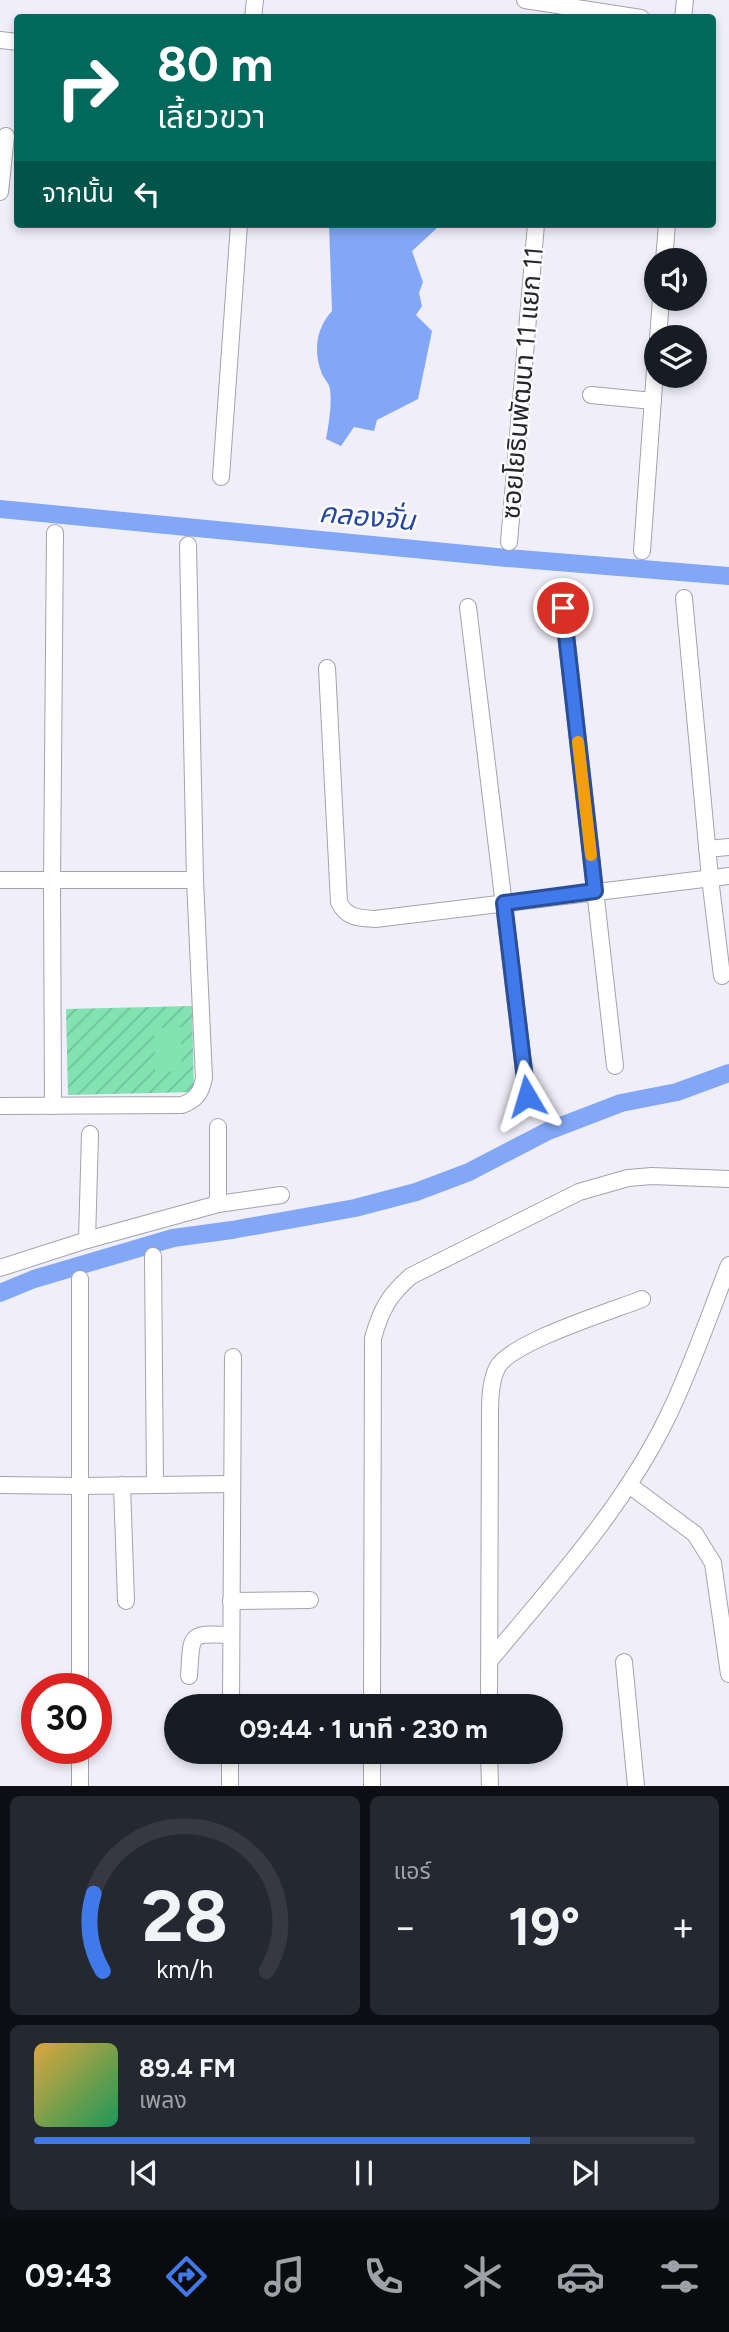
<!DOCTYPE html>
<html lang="th">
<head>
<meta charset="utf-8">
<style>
  body { margin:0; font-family:Figtree,"Noto Sans Thai",sans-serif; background:#242831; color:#f1f3f6; height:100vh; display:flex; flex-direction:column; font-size:26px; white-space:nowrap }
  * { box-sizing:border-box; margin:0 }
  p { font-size:23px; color:#9ea1a6 }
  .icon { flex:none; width:38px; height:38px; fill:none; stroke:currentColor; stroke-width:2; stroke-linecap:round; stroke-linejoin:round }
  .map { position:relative; height:1786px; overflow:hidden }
  .side { display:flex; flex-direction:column; gap:10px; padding:10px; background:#0d0f14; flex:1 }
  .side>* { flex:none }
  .hud { position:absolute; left:14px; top:14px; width:702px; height:214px; border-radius:7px; box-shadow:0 4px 10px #0003; background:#00695c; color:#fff; overflow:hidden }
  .buttons { position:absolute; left:644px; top:248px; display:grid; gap:14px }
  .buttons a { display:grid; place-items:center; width:63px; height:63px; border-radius:50%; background:#171b24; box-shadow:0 4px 10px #0003; font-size:35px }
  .speed { position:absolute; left:21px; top:1673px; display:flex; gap:14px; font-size:35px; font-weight:700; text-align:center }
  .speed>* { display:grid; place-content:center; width:91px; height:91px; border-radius:50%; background:#171b24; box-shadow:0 4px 10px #0003; line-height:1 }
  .speed .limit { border:10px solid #d22; background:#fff; color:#111 }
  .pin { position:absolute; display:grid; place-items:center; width:60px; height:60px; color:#fff; margin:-30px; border:4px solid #fff; border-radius:50%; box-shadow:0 2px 7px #0007 }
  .me { position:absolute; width:77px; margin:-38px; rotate:353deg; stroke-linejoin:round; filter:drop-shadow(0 0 5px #0008) }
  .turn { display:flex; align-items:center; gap:24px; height:147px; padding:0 28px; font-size:32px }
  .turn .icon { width:91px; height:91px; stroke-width:2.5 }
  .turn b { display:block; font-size:49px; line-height:60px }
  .then { display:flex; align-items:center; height:66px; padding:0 28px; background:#0003; gap:14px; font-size:26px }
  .big { font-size:52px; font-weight:700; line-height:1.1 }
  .side .widget { flex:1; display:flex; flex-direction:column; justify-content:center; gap:10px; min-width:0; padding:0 24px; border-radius:10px; background:#242831 }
  .side .dial { align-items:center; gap:0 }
  .dial svg { height:182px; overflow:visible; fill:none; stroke:#363941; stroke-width:7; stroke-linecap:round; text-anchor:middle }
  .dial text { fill:#f1f3f6; stroke:none }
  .song { display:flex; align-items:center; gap:21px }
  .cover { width:84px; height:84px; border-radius:10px; background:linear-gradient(135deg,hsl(40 70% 55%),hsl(150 70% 35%)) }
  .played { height:7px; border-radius:4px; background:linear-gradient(90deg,#407aea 75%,#363941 75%) }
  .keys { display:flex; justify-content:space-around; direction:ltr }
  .heat { display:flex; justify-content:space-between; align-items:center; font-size:38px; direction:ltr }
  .side .tiles { flex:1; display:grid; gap:10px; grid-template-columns:1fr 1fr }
  .widget:last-child { grid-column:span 2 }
  .trip { position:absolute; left:164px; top:1694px; width:399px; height:70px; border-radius:35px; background:#171b24; box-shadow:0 4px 10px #0003; font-weight:700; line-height:70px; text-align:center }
  .menu { display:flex; height:112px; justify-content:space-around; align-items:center; background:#090b0e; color:#9ea1a6 }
  .menu .icon { width:49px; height:49px }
  .menu .current { color:#407aea }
  .menu b { font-size:32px; color:#f1f3f6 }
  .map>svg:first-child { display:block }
  .garden { fill:url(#garden-furrows) }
  .pitch { fill:#82e2b2 }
  .water { fill:#82a7f7 }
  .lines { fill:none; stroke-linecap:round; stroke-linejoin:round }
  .canal { stroke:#82a7f7; stroke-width:18 }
  .minor-casing { stroke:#a4a2ac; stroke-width:18 }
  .minor { stroke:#fff; stroke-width:16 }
  .route-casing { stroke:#2a4f98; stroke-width:18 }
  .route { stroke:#407aea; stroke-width:12 }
  .slow { stroke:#f59e0b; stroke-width:12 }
  .labels { text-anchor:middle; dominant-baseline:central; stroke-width:5; stroke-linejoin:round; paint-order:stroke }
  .street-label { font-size:26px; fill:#262529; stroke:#fdfcff }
  .water-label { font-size:28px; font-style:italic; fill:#2346a1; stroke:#fdfcff }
</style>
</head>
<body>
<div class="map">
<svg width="729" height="1786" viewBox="0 0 729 1786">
  <defs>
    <pattern id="garden-furrows" width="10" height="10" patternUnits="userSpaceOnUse" patternTransform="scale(1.75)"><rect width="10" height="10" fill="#82e2b2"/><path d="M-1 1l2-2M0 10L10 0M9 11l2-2" fill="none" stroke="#70c299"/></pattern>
  </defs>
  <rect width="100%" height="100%" fill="#f0eef9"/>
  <polygon class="garden" points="192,1006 194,1092 68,1095 66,1009"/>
  <polygon class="pitch" points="181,1027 182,1071 155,1072 154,1028"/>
  <path class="water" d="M329 224H436V229L412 251 423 282 419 293 422 306 416 315 432 331 418 399 377 420 374 431 354 427 341 446 326 439C329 424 332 404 330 389 329 383 324 379 322 374 313 352 316 328 332 311Z"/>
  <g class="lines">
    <g class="canal">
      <polyline points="0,509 507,558 729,576"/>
      <polyline points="0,1293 34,1279 173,1238 232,1230 355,1208 416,1192 469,1172 548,1131 621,1103 677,1092 729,1073"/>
    </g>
    <g class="minor-casing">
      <g id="minor">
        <polyline points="525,0 641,18"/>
        <polyline points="253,18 255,0"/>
        <polyline points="683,18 685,0"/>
        <polyline points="0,40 18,42"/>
        <polyline points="0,192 6,136"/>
        <polyline points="664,261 667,224"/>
        <polyline points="658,338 661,299"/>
        <polyline points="591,395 653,401"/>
        <polyline points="221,477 239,224"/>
        <polyline points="509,542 536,224"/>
        <polyline points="642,551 656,356"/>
        <polyline points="684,598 710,878 722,976"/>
        <polyline points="468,607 527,1096"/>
        <polyline points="563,608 615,1066"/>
        <path d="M327 668 339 902C346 918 359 918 375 919L729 876"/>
        <polyline points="707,849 729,847"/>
        <polyline points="0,880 195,880"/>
        <path d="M0 1106 182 1105C196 1100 201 1093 204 1078L195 880 188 545"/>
        <polyline points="53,1106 52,882 55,533"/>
        <polyline points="218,1204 218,1127"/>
        <polyline points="87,1240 90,1134"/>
        <polyline points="153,1256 155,1484"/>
        <polyline points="0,1268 87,1240 218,1204 281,1195"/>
        <polyline points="80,1279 80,1689"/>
        <polyline points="0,1485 80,1486 231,1484"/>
        <polyline points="122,1485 126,1601"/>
        <polyline points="629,1485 695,1534 713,1563 729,1674"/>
        <polyline points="231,1601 310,1600"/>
        <path d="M491 1659C554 1583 623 1508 667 1418 691 1369 709 1316 729 1265"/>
        <polyline points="624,1662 636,1786"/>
        <path d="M189 1676C192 1634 187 1633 231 1635"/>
        <polyline points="231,1706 233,1357"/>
        <path d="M372 1706 373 1338C381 1310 388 1296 411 1276L579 1192 628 1178 652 1176 729 1179"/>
        <path d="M489 1706 490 1416C490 1401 490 1383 497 1368 510 1342 612 1311 642 1299"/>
        <polyline points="489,1752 490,1786"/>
        <polyline points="80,1786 80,1748"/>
        <polyline points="230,1786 230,1752"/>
        <polyline points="372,1786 372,1752"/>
      </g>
    </g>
    <use href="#minor" class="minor"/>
  </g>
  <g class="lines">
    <g class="route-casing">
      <polyline id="route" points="527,1096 504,903 595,891 563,608"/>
    </g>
    <use href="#route" class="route"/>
    <polyline class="slow" points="578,742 591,855"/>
  </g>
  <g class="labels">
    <g class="street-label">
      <text transform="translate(522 383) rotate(-85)">ซอยโยธินพัฒนา 11 แยก 11</text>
    </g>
    <g class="water-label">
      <text transform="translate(367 516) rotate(5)">คลองจั่น</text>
    </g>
  </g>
</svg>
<div class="buttons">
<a><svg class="icon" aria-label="sound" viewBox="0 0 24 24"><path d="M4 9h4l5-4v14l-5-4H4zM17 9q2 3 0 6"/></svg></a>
<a><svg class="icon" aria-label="layers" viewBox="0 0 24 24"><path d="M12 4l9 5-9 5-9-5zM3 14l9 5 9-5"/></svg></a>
</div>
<div class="speed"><div class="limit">30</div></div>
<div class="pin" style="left:563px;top:608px;background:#d93025"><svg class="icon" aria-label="arrive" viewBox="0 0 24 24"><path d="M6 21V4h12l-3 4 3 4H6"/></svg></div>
<svg class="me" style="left:527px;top:1096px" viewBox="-20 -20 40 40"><path d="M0-17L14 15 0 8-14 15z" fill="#407aea" stroke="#fff" stroke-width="4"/></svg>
<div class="trip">09:44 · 1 นาที · 230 m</div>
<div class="hud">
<div class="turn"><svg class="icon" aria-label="right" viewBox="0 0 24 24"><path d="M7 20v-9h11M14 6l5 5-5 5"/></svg><div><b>80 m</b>เลี้ยวขวา</div></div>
<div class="then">จากนั้น<svg class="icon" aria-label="left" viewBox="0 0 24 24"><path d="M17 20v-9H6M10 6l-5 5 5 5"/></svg></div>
</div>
</div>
<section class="side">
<div class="tiles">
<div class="widget dial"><svg viewBox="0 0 100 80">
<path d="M14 69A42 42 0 1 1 86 69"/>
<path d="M14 69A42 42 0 0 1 10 35" stroke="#407aea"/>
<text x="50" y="56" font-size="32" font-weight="700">28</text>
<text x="50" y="72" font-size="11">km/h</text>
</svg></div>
<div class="widget"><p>แอร์</p>
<div class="heat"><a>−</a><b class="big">19°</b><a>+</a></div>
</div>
<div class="widget">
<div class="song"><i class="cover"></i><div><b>89.4 FM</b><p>เพลง</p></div></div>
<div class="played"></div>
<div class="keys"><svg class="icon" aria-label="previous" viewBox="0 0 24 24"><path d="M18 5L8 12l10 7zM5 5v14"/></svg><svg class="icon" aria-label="pause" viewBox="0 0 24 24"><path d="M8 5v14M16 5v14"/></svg><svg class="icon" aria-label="next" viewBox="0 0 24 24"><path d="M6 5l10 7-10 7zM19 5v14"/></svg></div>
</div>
</div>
</section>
<nav class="menu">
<b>09:43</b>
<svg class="icon current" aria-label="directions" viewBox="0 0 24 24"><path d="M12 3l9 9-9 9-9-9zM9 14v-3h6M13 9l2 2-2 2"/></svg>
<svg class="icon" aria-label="music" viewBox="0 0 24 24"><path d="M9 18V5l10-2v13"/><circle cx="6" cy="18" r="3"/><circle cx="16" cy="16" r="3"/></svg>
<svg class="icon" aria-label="phone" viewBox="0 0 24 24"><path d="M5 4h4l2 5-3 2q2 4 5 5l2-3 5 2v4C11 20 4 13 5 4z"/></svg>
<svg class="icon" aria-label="climate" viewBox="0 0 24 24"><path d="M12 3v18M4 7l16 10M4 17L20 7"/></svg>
<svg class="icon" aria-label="car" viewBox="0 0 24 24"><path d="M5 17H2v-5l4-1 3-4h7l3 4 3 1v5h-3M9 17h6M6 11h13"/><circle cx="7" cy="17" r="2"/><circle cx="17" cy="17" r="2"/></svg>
<svg class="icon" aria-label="filters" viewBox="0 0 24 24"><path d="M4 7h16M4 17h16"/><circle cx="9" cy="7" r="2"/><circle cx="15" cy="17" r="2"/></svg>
</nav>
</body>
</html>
